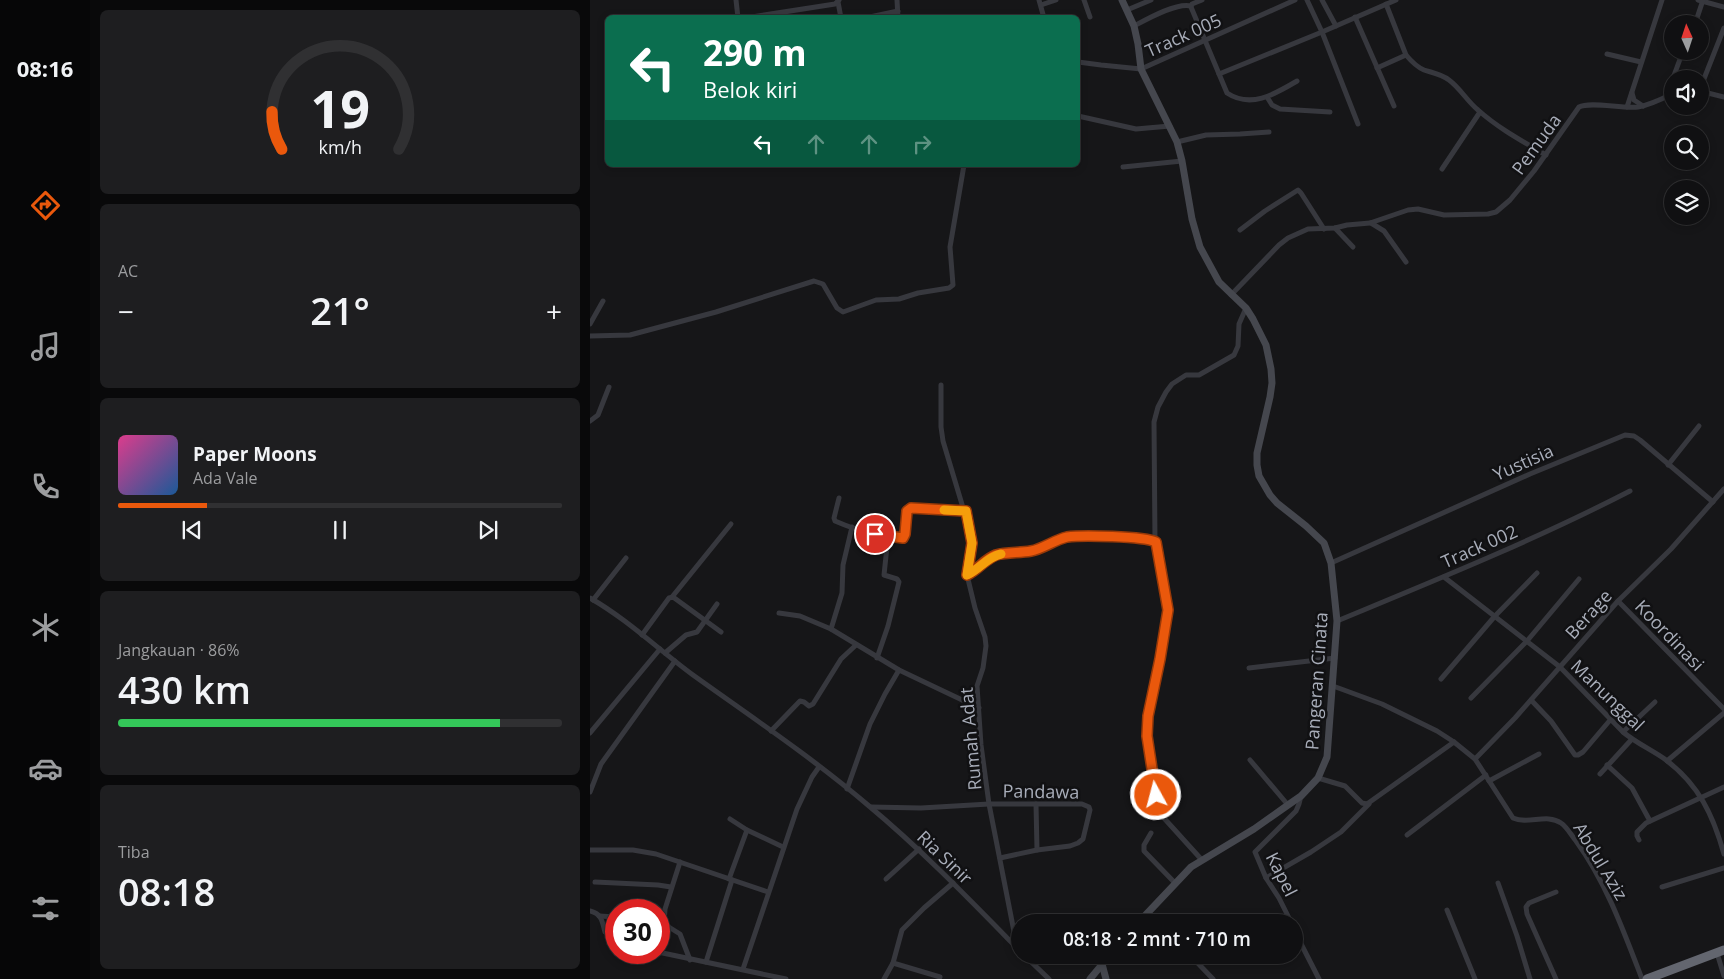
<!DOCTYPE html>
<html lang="id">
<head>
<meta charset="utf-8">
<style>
  body { margin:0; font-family:"Open Sans",sans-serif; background:#1e1e20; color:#f1f3f6; height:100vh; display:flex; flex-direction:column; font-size:19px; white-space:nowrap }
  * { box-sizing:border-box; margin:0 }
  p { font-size:16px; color:#9c9d9f }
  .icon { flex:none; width:28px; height:28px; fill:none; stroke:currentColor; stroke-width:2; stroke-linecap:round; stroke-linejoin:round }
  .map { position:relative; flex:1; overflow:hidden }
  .panel { display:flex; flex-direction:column; gap:10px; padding:10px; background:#09090a; width:500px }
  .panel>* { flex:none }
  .top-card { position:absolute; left:15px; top:15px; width:475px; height:152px; border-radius:8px; box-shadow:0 2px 8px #0003,0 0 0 1px #303032; background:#0b6e4f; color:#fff; overflow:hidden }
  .needle { width:32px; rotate:357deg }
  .fabs { position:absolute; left:1074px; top:15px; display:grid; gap:10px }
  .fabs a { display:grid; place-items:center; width:45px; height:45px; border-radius:50%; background:#101012; box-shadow:0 2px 8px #0003,0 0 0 1px #303032; font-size:25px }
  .speed { position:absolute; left:15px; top:899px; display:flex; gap:10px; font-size:25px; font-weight:700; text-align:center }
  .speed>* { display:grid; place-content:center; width:65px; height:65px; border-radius:50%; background:#101012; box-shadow:0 2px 8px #0003,0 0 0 1px #303032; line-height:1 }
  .speed .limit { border:8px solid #d22; background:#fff; color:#111 }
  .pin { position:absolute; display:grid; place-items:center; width:42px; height:42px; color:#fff; margin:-21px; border:2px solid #fff; border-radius:50%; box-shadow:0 1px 5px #0007 }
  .me { position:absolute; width:55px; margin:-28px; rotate:353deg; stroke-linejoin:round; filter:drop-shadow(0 0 4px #0008) }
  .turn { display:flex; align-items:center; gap:18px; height:105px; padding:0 15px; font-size:22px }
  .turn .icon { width:65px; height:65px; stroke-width:2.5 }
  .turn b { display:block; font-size:35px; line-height:42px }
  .lanes { display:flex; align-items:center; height:48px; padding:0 15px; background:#0003; justify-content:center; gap:25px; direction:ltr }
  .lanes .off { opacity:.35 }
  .big { font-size:38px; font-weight:600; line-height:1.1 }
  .panel .tile { flex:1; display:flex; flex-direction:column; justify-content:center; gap:8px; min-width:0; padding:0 18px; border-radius:8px; background:#1e1e20 }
  .panel .dial { align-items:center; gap:0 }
  .dial svg { height:130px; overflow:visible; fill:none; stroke:#303032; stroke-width:7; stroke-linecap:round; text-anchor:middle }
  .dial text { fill:#f1f3f6; stroke:none }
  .song { display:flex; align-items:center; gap:15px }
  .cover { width:60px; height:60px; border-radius:8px; background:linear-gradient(135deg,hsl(330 70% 55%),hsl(210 70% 35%)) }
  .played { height:5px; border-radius:2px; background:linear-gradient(90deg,#ea580c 20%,#303032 20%) }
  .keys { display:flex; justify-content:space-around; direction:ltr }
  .heat { display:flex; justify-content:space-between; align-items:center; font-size:28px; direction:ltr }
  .charge { height:8px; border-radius:4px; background:linear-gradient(90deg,#34c759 86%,#303032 0) }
  .trip { position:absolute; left:421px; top:914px; width:292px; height:50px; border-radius:25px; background:#101012; box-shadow:0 2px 8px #0003,0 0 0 1px #303032; font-weight:600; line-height:50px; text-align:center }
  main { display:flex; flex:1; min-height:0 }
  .menu { display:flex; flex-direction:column; width:90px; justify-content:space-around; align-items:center; background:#060607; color:#9c9d9f }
  .menu .icon { width:35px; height:35px }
  .menu .selected { color:#ea580c }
  .menu b { font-size:22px; color:#f1f3f6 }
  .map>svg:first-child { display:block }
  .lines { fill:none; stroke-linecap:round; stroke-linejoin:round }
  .street { stroke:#37383e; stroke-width:5 }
  .secondary { stroke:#45474e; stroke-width:7 }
  .highway { stroke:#63666f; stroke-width:9 }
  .route-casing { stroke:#983908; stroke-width:12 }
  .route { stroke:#ea580c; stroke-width:9 }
  .slow { stroke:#f59e0b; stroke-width:9 }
  .labels { text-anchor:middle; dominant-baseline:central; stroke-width:5; stroke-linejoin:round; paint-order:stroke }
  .street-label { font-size:18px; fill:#a8adb9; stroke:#111113 }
</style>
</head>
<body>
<main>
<nav class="menu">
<b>08:16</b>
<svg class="icon selected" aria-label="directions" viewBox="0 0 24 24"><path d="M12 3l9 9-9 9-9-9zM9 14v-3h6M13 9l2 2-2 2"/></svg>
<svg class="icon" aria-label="music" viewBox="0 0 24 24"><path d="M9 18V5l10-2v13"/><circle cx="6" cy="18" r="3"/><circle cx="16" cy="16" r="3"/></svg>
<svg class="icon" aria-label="phone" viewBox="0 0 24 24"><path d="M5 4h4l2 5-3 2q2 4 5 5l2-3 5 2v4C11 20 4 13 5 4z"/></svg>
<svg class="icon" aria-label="climate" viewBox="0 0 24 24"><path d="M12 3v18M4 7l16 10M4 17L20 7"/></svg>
<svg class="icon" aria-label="car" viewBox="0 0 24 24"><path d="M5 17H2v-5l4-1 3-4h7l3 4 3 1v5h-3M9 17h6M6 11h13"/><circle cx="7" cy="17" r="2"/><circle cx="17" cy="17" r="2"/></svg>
<svg class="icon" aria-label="filters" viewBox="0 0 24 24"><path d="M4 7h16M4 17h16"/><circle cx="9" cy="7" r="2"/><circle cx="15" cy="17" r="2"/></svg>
</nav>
<section class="panel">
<div class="tile dial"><svg viewBox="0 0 100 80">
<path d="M14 69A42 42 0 1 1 86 69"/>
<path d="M14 69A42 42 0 0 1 8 46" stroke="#ea580c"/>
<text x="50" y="56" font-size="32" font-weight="700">19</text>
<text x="50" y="72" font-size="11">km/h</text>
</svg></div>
<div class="tile"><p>AC</p>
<div class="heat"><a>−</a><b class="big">21°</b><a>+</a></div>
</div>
<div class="tile">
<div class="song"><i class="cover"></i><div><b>Paper Moons</b><p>Ada Vale</p></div></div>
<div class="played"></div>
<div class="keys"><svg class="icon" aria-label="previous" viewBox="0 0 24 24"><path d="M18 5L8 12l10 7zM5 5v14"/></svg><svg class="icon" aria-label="pause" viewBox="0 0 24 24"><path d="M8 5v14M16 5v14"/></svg><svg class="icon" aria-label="next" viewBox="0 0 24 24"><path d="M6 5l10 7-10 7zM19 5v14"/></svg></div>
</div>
<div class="tile"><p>Jangkauan · 86%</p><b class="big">430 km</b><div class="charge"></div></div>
<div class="tile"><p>Tiba</p><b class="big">08:18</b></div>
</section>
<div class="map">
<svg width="1134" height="979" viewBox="0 0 1134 979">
  <rect width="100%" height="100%" fill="#161618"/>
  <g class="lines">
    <g class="street">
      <polyline points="146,0 148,18"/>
      <polyline points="307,0 308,18"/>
      <polyline points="449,0 454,18"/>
      <polyline points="494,0 500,17"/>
      <path d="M612 0 602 4 601 7 637 93C661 109 685 94 707 81"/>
      <polyline points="732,0 746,26"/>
      <polyline points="1108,0 1134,7"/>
      <polyline points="248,2 251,18"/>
      <path d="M796 4 816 55C821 61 827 67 834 70 843 73 851 74 859 80 870 88 877 101 888 110 908 128 932 141 956 155"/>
      <polyline points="451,5 466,0"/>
      <polyline points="537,10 561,0"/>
      <polyline points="765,17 804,106"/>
      <polyline points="155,18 245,4 249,0"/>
      <polyline points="275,18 308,11"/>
      <polyline points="1105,24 1113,0"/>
      <path d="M544 26C557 19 587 2 601 6"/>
      <polyline points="1017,54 1051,62"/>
      <polyline points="488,62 511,65 551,69 705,0"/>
      <polyline points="787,68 816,55"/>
      <polyline points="629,74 732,32 717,0"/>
      <polyline points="1110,89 1134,28"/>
      <polyline points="1110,91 1134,97"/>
      <polyline points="1042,93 1044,100 1053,106"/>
      <polyline points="677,97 682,105 690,109 740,112"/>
      <polyline points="1076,97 1093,51"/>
      <polyline points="1037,107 1072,0"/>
      <polyline points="488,116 546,129 580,126"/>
      <polyline points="768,124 732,32 806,0"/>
      <polyline points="587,142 616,135 650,134 679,132"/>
      <polyline points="533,167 592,161"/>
      <polyline points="852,169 890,112"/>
      <polyline points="781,223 794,231 816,262"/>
      <polyline points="745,228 763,247"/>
      <polyline points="650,230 675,211 708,190 711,193 734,229"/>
      <path d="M641 295 689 245 698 238 718 229 745 228 757 225 780 223 818 210 828 209 854 215 898 214 906 212 920 200 944 171 989 107C1000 101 1032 109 1048 107 1060 105 1072 99 1082 94"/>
      <polyline points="0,324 13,301"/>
      <polyline points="0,336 40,335 126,312 224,281 233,284 247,308 253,312 286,300 309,299 328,293 359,288 363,285 360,247 374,165"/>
      <polyline points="351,385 351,427 353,441 380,531 382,549 377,575 385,608 395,637 396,646 393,668 387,686 391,745 399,804 427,947"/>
      <polyline points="0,421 8,415 19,387"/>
      <polyline points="1078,465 1109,426"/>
      <path d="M249 498 244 518 245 521C266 530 290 538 313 538L315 537 318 509 375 511"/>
      <polyline points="565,542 564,422 568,407 576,392 582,384 596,375 609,375 644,355 648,346 649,324 656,308"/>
      <polyline points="741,563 940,474 1035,435 1044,436 1050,440 1123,502"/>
      <path d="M377 575C388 570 394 559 406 556 417 552 429 553 440 551 453 549 464 540 477 537 491 535 554 536 565 542L578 614 558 710V741L567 795 573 817 611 859"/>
      <path d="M854 577 970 667 1033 732C1046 743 1062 750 1076 760 1109 785 1123 815 1134 854"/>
      <polyline points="82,597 141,524"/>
      <path d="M0 598C37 619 69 650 103 675 163 718 224 759 279 806 333 851 381 901 430 951"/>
      <polyline points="3,600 36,558"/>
      <polyline points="1028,601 1134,709"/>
      <polyline points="189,613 210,616 241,629 309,670 389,708"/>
      <path d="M747 621C846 580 945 540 1040 491"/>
      <polyline points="241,629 252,593 253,565 262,527"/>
      <polyline points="52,635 79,598 83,597 131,632"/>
      <polyline points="75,653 96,635 107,632 127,604"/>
      <polyline points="287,658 298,626 309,582 307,579 294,575 298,537"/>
      <polyline points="659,668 745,658"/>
      <polyline points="851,679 905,616 947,573"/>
      <path d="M743 686 792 704 847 731 864 742 885 759 923 818C938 825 957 813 971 823 977 827 981 835 986 841 1016 882 1034 932 1052 979"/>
      <polyline points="881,698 937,641 989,579"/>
      <polyline points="941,700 961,721 985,755 988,755 993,752 1021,719"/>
      <polyline points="181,731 210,701 214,702 219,706 223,704 251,659 266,645"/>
      <polyline points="1033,732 1065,702"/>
      <polyline points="0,733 70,649"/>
      <polyline points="885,759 925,718 1028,601 1081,549 1134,489"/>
      <polyline points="660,760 698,805"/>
      <polyline points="1077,761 1134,713"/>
      <polyline points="1017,765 1042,788 1060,821"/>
      <polyline points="1010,774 1042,739"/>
      <polyline points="728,778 755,786 772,803 777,804 864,742"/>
      <polyline points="899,781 949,754"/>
      <polyline points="257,789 280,724 295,694 309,670"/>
      <polyline points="0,792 11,764 85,661"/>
      <polyline points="446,804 447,850"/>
      <polyline points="281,807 331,808 399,804 492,804 499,807 500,810 493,839 488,843 480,846 447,850 410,858"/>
      <polyline points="140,819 157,830 193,847"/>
      <polyline points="561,833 554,845 554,851 585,883"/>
      <polyline points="817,835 896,775"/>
      <polyline points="1049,840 1047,836 1047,832 1056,823 1134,787"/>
      <polyline points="0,850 43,850 66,854 178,892"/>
      <polyline points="90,862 75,909 74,924 90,934 100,960"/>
      <polyline points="676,878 721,852 751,832 779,804"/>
      <polyline points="139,879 157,830"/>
      <polyline points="296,879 329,849"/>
      <polyline points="5,882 68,885 81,887"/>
      <polyline points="908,883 927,936 940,979"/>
      <polyline points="1072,887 1134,868"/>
      <polyline points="857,910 885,979"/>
      <path d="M0 911C12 914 12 921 15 932L26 937"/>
      <polyline points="557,913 566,922"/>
      <polyline points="9,916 26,917"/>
      <polyline points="701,922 689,898 676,878 665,852 706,811 709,804 711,796"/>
      <polyline points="705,932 729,979"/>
      <polyline points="68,952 196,979"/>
      <polyline points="1127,953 1134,976"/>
      <polyline points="434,955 459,979"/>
      <polyline points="600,955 623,979"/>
      <polyline points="116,962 142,880"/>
      <polyline points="303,963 350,977"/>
      <polyline points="153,969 207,809 222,777 229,767"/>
      <polyline points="294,979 303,963 312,930 334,908 363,883"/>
      <polyline points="966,979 937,914 936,907 939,903 966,892"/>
    </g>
    <g class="secondary">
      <polyline points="532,0 544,26 548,44 551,69 587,142 592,161 602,219 610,247 629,282 656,308 663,319 676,345 681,369 682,383 680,397 667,453 667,465 669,476 680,495 687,503 716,526 734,543 741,563 747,621 737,757 728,778 711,796 698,805 664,829 601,867 549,922"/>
      <polyline points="512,964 516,979"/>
      <polyline points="500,979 520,955"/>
    </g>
    <polyline class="highway" points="1057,979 1134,950"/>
  </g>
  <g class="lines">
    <g class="route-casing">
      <path id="route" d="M285 534 313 538 315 534 317 511 321 508 376 511 382 543 377 575C388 570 395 559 406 555 417 552 429 553 441 551 453 549 464 540 477 537 491 535 554 536 566 542L578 610 570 659 558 716 557 736 566 795"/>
    </g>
    <use href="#route" class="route"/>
    <path class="slow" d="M354 510 376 511 382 543 377 575C390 569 397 557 411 554"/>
  </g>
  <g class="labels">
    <g class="street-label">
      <text transform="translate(593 35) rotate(-24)">Track 005</text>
      <text transform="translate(946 144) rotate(-54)">Pemuda</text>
      <text transform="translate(933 462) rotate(-24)">Yustisia</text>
      <text transform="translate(889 546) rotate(-24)">Track 002</text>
      <text transform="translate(998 614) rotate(-48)">Berage</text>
      <text transform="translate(1080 635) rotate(46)">Koordinasi</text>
      <text transform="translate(726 681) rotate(-86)">Pangeran Cinata</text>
      <text transform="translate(1018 695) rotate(44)">Manunggal</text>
      <text transform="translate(380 739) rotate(-95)">Rumah Adat</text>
      <text transform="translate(451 791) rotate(1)">Pandawa</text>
      <text transform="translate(355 857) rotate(44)">Ria Sinir</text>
      <text transform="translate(1011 861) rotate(59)">Abdul Aziz</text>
      <text transform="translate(692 874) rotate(63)">Kapel</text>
    </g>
  </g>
</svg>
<div class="fabs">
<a><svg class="needle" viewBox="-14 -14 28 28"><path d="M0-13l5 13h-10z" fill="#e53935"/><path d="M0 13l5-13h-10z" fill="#9c9d9f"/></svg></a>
<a><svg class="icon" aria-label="sound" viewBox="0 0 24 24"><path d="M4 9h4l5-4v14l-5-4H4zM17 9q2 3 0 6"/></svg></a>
<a><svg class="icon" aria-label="search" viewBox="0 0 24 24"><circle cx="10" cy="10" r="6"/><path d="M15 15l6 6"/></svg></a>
<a><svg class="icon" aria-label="layers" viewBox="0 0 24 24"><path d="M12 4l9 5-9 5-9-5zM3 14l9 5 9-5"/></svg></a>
</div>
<div class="speed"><div class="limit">30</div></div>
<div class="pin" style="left:285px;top:534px;background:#d93025"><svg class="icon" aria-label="arrive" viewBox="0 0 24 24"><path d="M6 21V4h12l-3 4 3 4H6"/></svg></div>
<svg class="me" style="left:566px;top:795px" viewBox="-20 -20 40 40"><circle r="17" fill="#ea580c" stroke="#fff" stroke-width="3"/><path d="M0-11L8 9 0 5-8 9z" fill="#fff"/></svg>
<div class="trip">08:18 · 2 mnt · 710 m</div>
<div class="top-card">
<div class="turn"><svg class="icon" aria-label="left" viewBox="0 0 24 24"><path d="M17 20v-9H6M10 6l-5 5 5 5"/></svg><div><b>290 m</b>Belok kiri</div></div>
<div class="lanes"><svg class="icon" aria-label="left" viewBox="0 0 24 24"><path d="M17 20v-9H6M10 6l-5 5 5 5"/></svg><svg class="icon off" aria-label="ahead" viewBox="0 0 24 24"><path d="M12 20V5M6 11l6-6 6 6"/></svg><svg class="icon off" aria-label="ahead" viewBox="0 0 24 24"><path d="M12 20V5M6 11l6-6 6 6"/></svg><svg class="icon off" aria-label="right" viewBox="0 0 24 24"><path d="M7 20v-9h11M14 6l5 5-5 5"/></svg></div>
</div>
</div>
</main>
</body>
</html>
